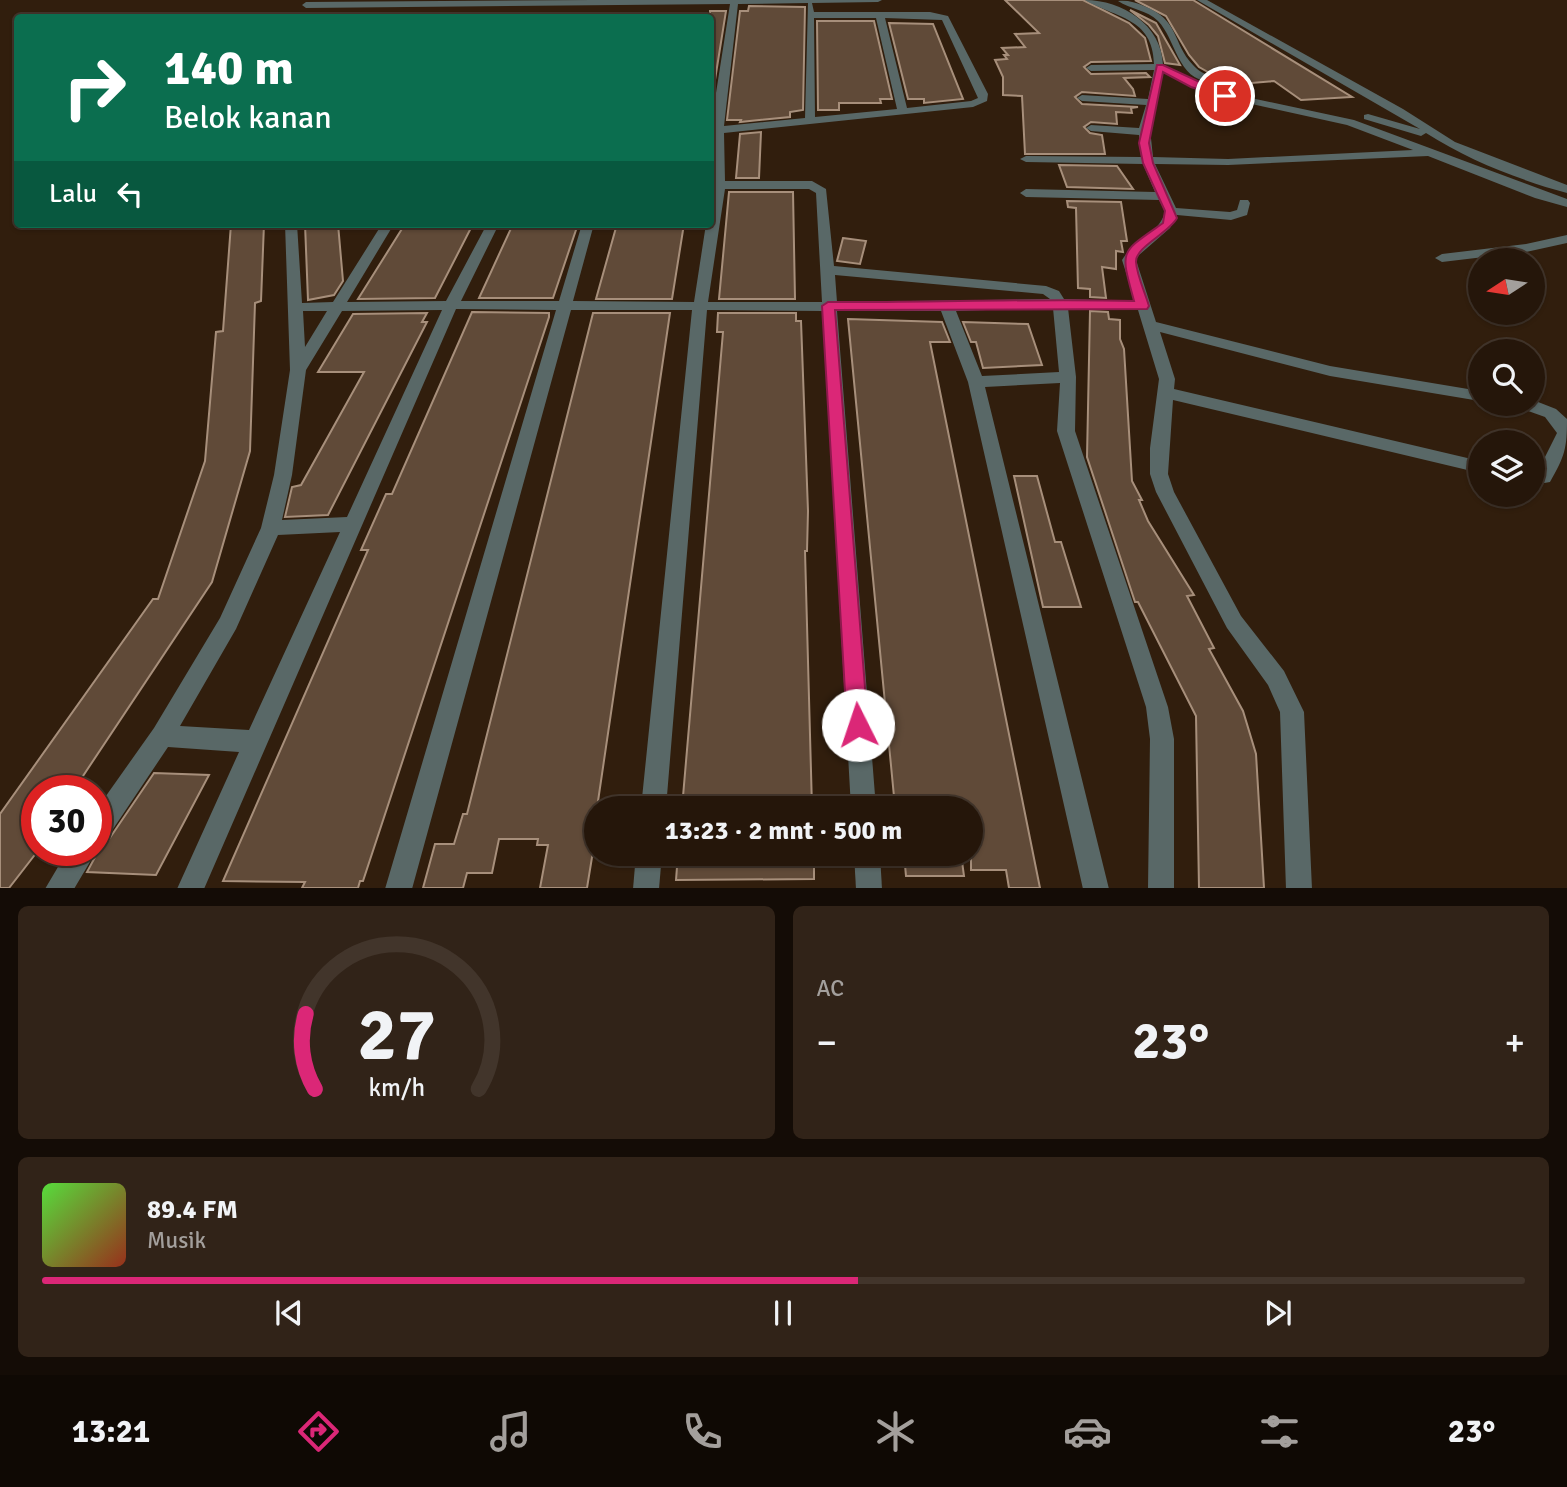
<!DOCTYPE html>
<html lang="id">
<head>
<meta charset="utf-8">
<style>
  body { margin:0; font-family:Signika,sans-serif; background:#312318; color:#f1f3f6; height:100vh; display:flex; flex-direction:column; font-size:26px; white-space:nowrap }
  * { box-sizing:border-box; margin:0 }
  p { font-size:23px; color:#a39f9c }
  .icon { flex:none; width:38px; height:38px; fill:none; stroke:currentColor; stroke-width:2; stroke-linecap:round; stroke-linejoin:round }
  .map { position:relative; height:888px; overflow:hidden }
  .sheet { display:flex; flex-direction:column; gap:18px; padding:18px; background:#140c06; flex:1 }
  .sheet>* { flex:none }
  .top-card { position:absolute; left:14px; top:14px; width:700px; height:214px; border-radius:7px; box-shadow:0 2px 5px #0004,0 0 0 2px #42352b; background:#0b6e4f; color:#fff; overflow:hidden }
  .needle { width:46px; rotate:258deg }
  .controls { position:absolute; left:1468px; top:248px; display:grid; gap:14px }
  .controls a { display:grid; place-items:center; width:77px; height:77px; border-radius:50%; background:#25160a; box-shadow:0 2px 5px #0004,0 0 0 2px #42352b; font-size:35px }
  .speed { position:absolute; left:21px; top:775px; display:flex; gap:14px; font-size:35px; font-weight:700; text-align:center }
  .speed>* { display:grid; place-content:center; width:91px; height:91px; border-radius:50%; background:#25160a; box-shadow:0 2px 5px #0004,0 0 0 2px #42352b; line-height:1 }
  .speed .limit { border:10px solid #d22; background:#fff; color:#111 }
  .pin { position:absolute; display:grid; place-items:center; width:60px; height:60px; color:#fff; margin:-30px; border:4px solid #fff; border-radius:50%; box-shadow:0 2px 7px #0007 }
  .me { position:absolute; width:77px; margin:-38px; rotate:356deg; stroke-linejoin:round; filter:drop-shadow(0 0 5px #0008) }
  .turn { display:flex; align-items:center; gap:24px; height:147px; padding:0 35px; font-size:32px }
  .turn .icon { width:91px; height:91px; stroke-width:2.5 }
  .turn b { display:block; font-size:49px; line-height:60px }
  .then { display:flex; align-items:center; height:66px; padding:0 35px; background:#0003; gap:14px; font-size:26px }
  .big { font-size:52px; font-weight:700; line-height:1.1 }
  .sheet .tile { flex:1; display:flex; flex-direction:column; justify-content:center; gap:10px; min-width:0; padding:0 24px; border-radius:10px; background:#312318 }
  .sheet .dial { align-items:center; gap:0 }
  .dial svg { height:182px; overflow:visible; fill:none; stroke:#42352b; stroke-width:7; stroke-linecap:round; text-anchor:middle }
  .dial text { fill:#f1f3f6; stroke:none }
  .song { display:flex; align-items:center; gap:21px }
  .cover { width:84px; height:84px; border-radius:10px; background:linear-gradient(135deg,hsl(110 70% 55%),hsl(10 70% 35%)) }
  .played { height:7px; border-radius:4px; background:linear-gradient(90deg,#db2777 55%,#42352b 55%) }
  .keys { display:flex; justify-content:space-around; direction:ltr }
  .heat { display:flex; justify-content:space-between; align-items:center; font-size:38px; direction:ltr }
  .sheet .tiles { flex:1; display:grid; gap:18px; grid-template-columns:1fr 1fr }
  .tile:last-child { grid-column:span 2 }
  .trip { position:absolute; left:584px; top:796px; width:399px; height:70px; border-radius:35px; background:#25160a; box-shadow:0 2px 5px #0004,0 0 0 2px #42352b; font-weight:700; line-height:70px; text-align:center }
  .tabs { display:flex; height:112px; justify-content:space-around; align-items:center; background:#0f0904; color:#a39f9c }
  .tabs .icon { width:49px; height:49px }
  .tabs .current { color:#db2777 }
  .tabs b { font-size:32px; color:#f1f3f6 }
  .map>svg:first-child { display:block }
  .building { fill:#604a38; stroke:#a78f7b; stroke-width:2 }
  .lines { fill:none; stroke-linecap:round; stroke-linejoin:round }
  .minor { fill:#596867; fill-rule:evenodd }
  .route { fill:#db2777; stroke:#8e194d; stroke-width:2 }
</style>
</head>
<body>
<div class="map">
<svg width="1567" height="889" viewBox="0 0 1567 889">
  <rect width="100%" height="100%" fill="#311e0d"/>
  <g class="building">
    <polygon points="1005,0 1083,0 1129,23 1145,38 1151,61 1091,62 1084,67 1091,74 1146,73 1150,77 1124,78 1133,89 1135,96 1082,92 1075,97 1082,104 1138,107 1131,108 1132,113 1116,112 1117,124 1091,122 1084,127 1090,133 1102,135 1105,154 1025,154 1022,96 1003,95 1003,77 995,60 1007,59 1004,55 1008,55 1002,48 1025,47 1015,34 1039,33"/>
    <polygon points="1135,0 1193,0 1352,97 1301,100 1274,81 1228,85 1221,79 1215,80 1213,75 1199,67 1189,55 1166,16"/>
    <polygon points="749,6 805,7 803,110 790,112 790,117 740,122 741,120 727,120 740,11 748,11"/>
    <polygon points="1130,10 1156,23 1180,65 1165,63 1158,36 1149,25"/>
    <polygon points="710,11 726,11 710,111"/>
    <polygon points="817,21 874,21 892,99 880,99 881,103 839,103 839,110 818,110"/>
    <polygon points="889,23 933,24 963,99 924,103 924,99 908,99"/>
    <polygon points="761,132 759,178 736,178 740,134"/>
    <polygon points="1059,165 1117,166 1133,189 1067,187"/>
    <polygon points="729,192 793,192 795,299 719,299"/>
    <polygon points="1067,201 1121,202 1127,241 1121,241 1123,252 1116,251 1116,269 1102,267 1106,298 1090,297 1090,289 1078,288 1076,208 1068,207"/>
    <polygon points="231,224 264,224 261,301 255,303 250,451 212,582 73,791 37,791 37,852 9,888 0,888 0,814 153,599 158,599 205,461 216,332 223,331"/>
    <polygon points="305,224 338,224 343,281 334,295 308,300"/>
    <polygon points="405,224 473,224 435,298 358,299"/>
    <polygon points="513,224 578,224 553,298 479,298"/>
    <polygon points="617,224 684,224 672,299 596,299"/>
    <polygon points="843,238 866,241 860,264 837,261"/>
    <polygon points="1090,311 1108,312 1109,319 1120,320 1120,339 1124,349 1132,481 1142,500 1139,500 1148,521 1194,595 1187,596 1214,648 1209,649 1243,711 1256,754 1264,888 1199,888 1196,716 1138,602 1135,602 1087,457"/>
    <polygon points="472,312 549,313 549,317 363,881 360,881 358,888 302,888 305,882 223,881 368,550 361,550 386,494 392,494"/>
    <polygon points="427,313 422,322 427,322 328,515 285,517 292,487 301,485 364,372 318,372 353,314"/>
    <polygon points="593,313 670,313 597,808 597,845 594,845 587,888 540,888 548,845 537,845 538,839 499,839 492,873 467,873 463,888 423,888 435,844 454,844 463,814 467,814"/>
    <polygon points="718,313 796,313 796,321 801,321 808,511 807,551 805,551 812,808 682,808 723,332 717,332"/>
    <polygon points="848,319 942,322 950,342 930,342 1040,888 1009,888 1006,870 971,870 971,807 895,807"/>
    <polygon points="963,322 1028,324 1042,365 983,368 976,342 971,342"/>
    <polygon points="1014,476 1037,476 1055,542 1061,542 1081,607 1043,607"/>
    <polygon points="154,773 209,775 156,875 87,872 101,846 107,842"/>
    <polygon points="678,854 814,854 814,879 676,880"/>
    <polygon points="904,854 961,854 964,876 906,876"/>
  </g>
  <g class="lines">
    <g class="minor">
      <path d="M593 0H882L878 2 812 3 814 12H930L948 16 988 94 987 101 973 107 724 133 725 181H812L826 189 834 266 1046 286 1059 291 1064 299 1135 301 1122 260C1133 241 1161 233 1165 211L1159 200 1026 197 1020 193 1026 189 1155 192 1143 164 1026 162 1020 159 1026 156 1141 157 1139 135 1091 131 1086 128 1091 125 1139 128 1146 105 1082 101 1077 98 1082 95 1148 99 1154 70 1091 71 1086 68 1091 65 1154 64C1153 17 1115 18 1085 0 1122 0 1162 25 1163 65L1218 91 1354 120 1567 199V207L1535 198 1428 156 1228 165 1155 164 1176 208 1230 212 1237 210 1240 200H1248L1250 203 1247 215 1231 220 1177 215 1170 228 1139 255 1136 260 1156 322 1330 366 1480 391V401L1330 376 1160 332 1175 379 1174 389 1480 461V473L1173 400 1168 474 1174 492 1241 616 1284 671 1304 712 1312 889H1286L1280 712 1268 685 1227 628 1156 492 1150 474V448L1159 379 1138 310 1068 308 1076 377 1075 431 1168 707 1174 739V889H1148L1150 739 1146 707 1057 431 1060 383 985 387 1109 889H1083L968 382 941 311H837L876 808H851L823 311 707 310 666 808H641L692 310H571L412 889H385L556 310 456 309 204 889H177L239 752 168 747 105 841 96 845V810L154 728 220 618 261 528 274 475 290 370 285 224H297L302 303 333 302 382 224H394L347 302 446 301 487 224H499L461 301H559L582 224H594L573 301 694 302 706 224H710L713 112 730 4 306 8 302 5 306 2ZM808 3 805 118 724 126 738 4ZM814 18H876L897 109 815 117ZM885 18 942 20 978 98 971 101 907 108ZM1163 72 1211 95 1347 125 1413 150 1228 159 1153 157 1150 129ZM725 189H809L816 193 822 302H708ZM835 275 1043 294 1050 299 837 302ZM1053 308 1059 372 982 376 956 311ZM442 310 347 517 282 520 292 475 306 370 342 311ZM303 311H327L305 347ZM340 532 249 730 180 726 236 629 278 535Z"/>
      <path d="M1197 0H1207L1403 109 1455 142 1567 185V193C1519 180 1468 160 1426 133L1421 136 1364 119V115L1368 114 1420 129Z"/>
      <path d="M1118 1C1127 0 1135 2 1144 6 1180 20 1172 43 1193 65 1198 71 1205 74 1212 77V81C1178 83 1176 39 1158 21 1147 10 1130 9 1118 1Z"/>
      <polygon points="1567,235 1567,243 1526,252 1442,262 1435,258 1442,254 1526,244"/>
      <path d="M1533 400 1556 409 1567 419C1567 448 1565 456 1550 482L1533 485V471H1538L1557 433 1545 417 1520 408 1518 404H1533Z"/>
      <polygon points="96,848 97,850 74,889 45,889 68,850 96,850"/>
      <polygon points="636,854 662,854 659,889 633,889"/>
      <polygon points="854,854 880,854 882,889 856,889"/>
    </g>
  </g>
  <path class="route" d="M1157 65H1163L1230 96 1225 98 1191 87 1163 72 1149 143 1153 163 1177 218C1169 233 1135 247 1136 262 1137 276 1145 292 1149 306L1147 309 835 310 868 725 865 732 858 735 850 732 847 725 822 306 828 302C930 303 1032 298 1134 301 1120 249 1119 254 1163 223L1165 211 1143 163 1139 143Z"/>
</svg>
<div class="controls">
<a><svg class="needle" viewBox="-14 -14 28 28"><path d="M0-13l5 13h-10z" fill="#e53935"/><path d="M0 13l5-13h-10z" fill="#a39f9c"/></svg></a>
<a><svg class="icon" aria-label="search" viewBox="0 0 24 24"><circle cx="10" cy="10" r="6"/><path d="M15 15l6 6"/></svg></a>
<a><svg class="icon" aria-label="layers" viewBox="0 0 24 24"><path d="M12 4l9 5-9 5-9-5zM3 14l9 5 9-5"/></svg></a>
</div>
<div class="speed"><div class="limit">30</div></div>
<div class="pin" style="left:1225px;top:96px;background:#d93025"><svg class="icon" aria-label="arrive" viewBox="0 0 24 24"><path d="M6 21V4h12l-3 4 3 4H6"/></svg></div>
<svg class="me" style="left:858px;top:725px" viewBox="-20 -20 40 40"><circle r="19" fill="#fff"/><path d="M0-13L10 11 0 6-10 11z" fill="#db2777"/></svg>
<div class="trip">13:23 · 2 mnt · 500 m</div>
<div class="top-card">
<div class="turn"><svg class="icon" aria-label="right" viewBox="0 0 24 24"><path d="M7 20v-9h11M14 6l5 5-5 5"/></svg><div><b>140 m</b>Belok kanan</div></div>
<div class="then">Lalu<svg class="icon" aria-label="left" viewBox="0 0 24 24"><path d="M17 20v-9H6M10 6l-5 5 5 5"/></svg></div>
</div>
</div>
<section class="sheet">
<div class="tiles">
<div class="tile dial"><svg viewBox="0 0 100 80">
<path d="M14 69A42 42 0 1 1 86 69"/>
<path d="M14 69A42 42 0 0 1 10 36" stroke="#db2777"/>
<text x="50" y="56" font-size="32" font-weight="700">27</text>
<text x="50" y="72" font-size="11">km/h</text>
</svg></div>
<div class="tile"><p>AC</p>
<div class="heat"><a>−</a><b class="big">23°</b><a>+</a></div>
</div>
<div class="tile">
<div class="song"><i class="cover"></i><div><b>89.4 FM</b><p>Musik</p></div></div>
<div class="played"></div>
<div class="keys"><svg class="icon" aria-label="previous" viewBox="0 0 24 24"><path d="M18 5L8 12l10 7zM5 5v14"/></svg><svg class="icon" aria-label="pause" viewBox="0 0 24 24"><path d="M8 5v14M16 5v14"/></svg><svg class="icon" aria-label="next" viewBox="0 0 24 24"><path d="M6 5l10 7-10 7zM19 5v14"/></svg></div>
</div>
</div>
</section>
<nav class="tabs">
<b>13:21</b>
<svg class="icon current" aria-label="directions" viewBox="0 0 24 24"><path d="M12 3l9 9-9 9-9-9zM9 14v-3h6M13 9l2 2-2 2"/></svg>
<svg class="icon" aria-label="music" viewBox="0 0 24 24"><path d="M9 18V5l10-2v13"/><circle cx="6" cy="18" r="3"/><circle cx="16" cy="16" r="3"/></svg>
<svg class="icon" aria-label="phone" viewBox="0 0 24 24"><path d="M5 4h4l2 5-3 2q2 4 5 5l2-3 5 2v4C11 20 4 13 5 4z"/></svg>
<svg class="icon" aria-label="climate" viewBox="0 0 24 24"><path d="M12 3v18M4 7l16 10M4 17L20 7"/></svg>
<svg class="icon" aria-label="car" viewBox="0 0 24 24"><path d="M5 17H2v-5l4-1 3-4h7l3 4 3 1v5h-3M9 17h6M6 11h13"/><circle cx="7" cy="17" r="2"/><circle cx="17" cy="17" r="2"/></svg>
<svg class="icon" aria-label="filters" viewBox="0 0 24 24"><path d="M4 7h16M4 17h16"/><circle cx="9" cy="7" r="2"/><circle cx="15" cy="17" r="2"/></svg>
<b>23°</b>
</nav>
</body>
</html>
